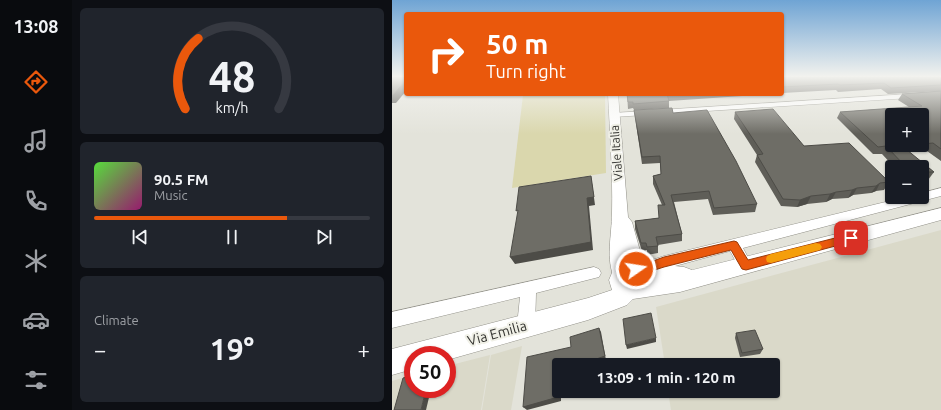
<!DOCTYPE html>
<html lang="en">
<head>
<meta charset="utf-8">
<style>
  body { margin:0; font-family:Ubuntu,sans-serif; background:#20242c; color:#f1f3f6; height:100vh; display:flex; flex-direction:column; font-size:15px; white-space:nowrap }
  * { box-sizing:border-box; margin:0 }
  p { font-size:13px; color:#9ea1a6 }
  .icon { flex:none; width:22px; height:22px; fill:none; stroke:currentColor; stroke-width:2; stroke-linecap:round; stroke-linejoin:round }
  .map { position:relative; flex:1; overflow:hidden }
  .sheet { display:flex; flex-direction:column; gap:8px; padding:8px; background:#0d0f14; width:320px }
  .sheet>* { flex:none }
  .banner { position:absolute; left:12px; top:12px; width:380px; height:84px; border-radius:4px; box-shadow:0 1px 3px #0004; background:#ea580c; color:#fff; overflow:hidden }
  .buttons { position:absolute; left:493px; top:108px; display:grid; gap:8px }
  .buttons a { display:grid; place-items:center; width:44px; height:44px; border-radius:4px; background:#171b24; box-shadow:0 1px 3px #0004; font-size:20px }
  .speed { position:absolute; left:12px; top:346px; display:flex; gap:8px; font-size:20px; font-weight:700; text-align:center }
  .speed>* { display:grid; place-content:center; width:52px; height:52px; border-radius:50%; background:#171b24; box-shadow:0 1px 3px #0004; line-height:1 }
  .speed .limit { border:6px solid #d22; background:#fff; color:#111 }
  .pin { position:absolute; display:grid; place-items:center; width:34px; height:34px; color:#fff; margin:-17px; border-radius:8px; box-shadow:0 2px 6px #0006 }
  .me { position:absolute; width:44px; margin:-22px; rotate:77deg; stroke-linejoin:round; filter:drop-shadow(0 0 3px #0008) }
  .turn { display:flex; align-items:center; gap:14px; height:84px; padding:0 16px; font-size:18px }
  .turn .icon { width:52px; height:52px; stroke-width:2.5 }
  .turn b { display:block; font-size:28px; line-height:34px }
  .big { font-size:30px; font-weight:600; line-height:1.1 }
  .sheet .tile { flex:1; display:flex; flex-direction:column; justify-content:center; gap:6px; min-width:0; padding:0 14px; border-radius:6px; background:#20242c }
  .sheet .dial { align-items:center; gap:0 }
  .dial svg { height:104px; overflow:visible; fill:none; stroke:#363941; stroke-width:7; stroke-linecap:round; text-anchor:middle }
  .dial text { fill:#f1f3f6; stroke:none }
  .song { display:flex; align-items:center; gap:12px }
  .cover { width:48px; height:48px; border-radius:6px; background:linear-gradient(135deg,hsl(110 70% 55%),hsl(320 70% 35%)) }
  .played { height:4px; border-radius:2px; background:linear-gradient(90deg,#ea580c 70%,#363941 70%) }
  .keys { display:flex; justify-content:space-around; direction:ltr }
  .heat { display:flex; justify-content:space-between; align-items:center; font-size:22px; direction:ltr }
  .trip { position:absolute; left:160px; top:358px; width:228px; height:40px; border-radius:4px; background:#171b24; box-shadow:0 1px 3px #0004; font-weight:600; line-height:40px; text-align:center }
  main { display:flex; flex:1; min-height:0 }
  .tabs { display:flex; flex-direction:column; width:72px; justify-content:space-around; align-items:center; background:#090b0e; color:#9ea1a6 }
  .tabs .icon { width:28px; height:28px }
  .tabs .current { color:#ea580c }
  .tabs b { font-size:18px; color:#f1f3f6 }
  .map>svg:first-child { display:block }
  .built { fill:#dad9c9 }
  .green { fill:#dad7ad }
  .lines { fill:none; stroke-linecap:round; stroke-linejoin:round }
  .minor-casing { stroke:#919088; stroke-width:1 }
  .tertiary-casing { stroke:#919088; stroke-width:1 }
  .secondary-casing { stroke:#919088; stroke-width:1 }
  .minor { fill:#fff; fill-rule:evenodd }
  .tertiary { fill:#fff; fill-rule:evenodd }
  .secondary { fill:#fff; fill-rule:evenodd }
  .wall { fill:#5f5e58; fill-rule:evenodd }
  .shaded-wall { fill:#4d4c47 }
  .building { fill:#6e6d66; stroke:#4d4c47 }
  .route { fill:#ea580c; stroke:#983908 }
  .slow { fill:#f59e0b }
  .labels { text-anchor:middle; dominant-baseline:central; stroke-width:4; stroke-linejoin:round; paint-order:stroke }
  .street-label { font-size:12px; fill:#343431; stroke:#f0f0e7 }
  .near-street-label { font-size:14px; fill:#343431; stroke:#f0f0e7 }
</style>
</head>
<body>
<main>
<nav class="tabs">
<b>13:08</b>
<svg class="icon current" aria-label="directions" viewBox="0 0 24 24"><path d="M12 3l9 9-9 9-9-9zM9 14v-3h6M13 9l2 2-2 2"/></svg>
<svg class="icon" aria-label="music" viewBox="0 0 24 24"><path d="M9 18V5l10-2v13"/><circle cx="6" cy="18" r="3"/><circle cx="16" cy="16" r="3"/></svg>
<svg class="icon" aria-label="phone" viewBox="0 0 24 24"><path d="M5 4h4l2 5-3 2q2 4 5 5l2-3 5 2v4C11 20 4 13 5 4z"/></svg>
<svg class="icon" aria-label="climate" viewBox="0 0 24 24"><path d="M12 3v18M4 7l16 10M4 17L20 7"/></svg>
<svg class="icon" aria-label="car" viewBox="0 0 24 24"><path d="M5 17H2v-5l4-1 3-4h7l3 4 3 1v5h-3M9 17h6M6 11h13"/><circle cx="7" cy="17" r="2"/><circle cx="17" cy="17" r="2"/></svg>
<svg class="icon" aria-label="filters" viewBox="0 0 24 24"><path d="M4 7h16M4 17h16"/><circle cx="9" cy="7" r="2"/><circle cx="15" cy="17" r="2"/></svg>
</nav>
<section class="sheet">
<div class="tile dial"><svg viewBox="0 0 100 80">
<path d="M14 69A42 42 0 1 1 86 69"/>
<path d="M14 69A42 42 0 0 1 24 15" stroke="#ea580c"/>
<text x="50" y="56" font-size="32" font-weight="700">48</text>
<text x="50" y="72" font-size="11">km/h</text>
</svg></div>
<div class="tile">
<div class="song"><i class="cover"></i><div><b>90.5 FM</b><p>Music</p></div></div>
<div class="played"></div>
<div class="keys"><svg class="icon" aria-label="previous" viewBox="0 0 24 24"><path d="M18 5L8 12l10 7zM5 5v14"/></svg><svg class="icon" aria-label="pause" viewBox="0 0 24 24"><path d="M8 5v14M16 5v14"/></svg><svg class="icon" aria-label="next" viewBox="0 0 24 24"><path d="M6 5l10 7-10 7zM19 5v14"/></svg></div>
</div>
<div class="tile"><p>Climate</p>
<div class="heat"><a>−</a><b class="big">19°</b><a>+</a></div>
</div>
</section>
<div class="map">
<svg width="549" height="410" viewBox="0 0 549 410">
  <rect width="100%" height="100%" fill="#e3e3da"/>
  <g class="built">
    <polygon points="549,230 549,410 279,410 276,391 381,391 381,365 273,365 264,307"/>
    <polygon points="130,346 119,410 90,410 99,355"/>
    <polygon points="98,355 89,410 0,410 0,381 21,375 21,389 55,389 55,366"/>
  </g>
  <polygon class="green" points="137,94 213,94 214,173 120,188 131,95"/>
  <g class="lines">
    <g class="minor-casing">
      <g id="minor">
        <polygon points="549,92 549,96 222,117 218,115 222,113"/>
        <polygon points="549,188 549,196 351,248 360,265 358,269 353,271 348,269 338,251 250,275 245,273 243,269 245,265 272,256 514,197 530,197 530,193"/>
        <polygon points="202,267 207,269 209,273 207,277 144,293 143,326 140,332 134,334 128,332 125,326 128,297 0,328 0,312"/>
      </g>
    </g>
    <g class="tertiary-casing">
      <path id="tertiary" d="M216 94H226L236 217 240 222 253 269 250 274 244 277 239 275 237 280 230 282 223 280C213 259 220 235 220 213 221 174 218 134 216 94Z"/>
    </g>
    <g class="secondary-casing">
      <polygon id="secondary" points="549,208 549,220 288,292 241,299 235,305 196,320 55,360 55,355 21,355 21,369 0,375 0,349 196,298 220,290 217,280 222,268 226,265 236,261 292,267 300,270"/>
    </g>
    <use href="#minor" class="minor"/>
    <use href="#tertiary" class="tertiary"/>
    <use href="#secondary" class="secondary"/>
  </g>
  <g class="wall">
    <polygon points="390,77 549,77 549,91 496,94 489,89 446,92 444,90 390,93"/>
    <path d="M549 91V161L535 151 516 152 542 172 536 180H530V167H502L490 154H481L445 118 448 112 517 107 506 100 510 94ZM530 115V145H500Z"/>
    <polygon points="235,94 381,94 277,101 277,108 242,110 241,108 236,109"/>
    <polygon points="242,110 281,113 365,204 363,212 321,215 316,199 282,202 290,234 290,241 266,245 266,253 255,255 255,250 250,251 243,229 243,221 267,218 270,205 261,184 261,176 269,174 268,163 250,164"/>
    <polygon points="343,112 412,146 497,182 492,190 484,191 479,193 461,195 456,198 440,199 434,202 415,204 405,207 389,206 363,162 365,155 342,119"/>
    <polygon points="344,333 371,349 368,354 348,357 343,338"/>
  </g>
  <g class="shaded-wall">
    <polygon points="14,80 14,91 4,103 0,103 0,96"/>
    <polygon points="199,176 203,205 197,206 201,250 123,264 118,257 195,198"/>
    <polygon points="488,183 484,191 479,193 484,186"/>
    <polygon points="465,188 461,195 456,198 460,190"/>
    <polygon points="444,192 440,199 434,202 438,194"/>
    <polygon points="419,196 415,204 405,207 408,200"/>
    <polygon points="207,328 209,332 214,360 200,365 187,365"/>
    <polygon points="264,338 264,342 235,349 234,345"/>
    <polygon points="167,372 167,391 169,391 169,401 135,410 131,407"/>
    <polygon points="34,389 39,389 34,410 29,410"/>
  </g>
  <g class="building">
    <polygon points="0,77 14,77 14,80 0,96"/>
    <polygon points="390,77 549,77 549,85 499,88 492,83 448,85 446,84 390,87"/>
    <polygon points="549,91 549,149 541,143 530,144 530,115 500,115 500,145 516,145 509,145 542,172 530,172 530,167 514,167 494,146 486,147 448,112 530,106 510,94"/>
    <polygon points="235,94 280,94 275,94 277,101 241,104 241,102 236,102"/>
    <polygon points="280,108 281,113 315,110 344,161 365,204 322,208 317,191 279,195 290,234 264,237 266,246 255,247 254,243 249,243 243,221 267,218 266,205 273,205 261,176 269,174 268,156 250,157 242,110"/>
    <polygon points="381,109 412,146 457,143 497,182 488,183 484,186 465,188 460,190 444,192 438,194 419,196 408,200 391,199 365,155 371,154 343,112"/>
    <polygon points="199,176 202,197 195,198 199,242 118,257 126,210 124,211 127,187"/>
    <polygon points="259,313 264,338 234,345 231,319"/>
    <polygon points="207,328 213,356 187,365 167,365 167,372 166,373 166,397 131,407 135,357 179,347 178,337"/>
    <polygon points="363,330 371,349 350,353 344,333"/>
    <polygon points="21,375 21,389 34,389 29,410 2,410 11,378"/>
  </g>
  <linearGradient id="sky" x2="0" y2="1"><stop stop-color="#6fa4d4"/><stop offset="0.57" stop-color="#f2f2ee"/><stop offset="1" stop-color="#f2f2ee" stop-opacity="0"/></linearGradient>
  <rect width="549" height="134" fill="url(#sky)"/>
  <polygon class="route" points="459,234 462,235 464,238 462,241 354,270 350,269 339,250 272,267 247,275 240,273 238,269 240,266 247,266 272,257 342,241 345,242 356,260"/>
  <polygon class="slow" points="424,243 428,244 430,247 428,250 379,263 375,262 374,259 375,256 379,254"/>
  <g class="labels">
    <g class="street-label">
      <text transform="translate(224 153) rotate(-94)">Viale Italia</text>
    </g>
    <g class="near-street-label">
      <text transform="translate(105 333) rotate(-15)">Via Emilia</text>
    </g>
  </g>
</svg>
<div class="buttons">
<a>+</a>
<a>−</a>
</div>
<div class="speed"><div class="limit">50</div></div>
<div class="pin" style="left:459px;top:238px;background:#d93025"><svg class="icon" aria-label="arrive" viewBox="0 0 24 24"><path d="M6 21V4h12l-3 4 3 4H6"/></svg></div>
<svg class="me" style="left:244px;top:269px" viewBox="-20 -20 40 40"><circle r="17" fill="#ea580c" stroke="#fff" stroke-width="3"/><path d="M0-11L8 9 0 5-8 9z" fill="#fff"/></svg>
<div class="trip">13:09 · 1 min · 120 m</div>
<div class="banner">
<div class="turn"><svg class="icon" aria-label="right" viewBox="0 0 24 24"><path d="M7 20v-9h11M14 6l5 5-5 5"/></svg><div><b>50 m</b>Turn right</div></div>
</div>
</div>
</main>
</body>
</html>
